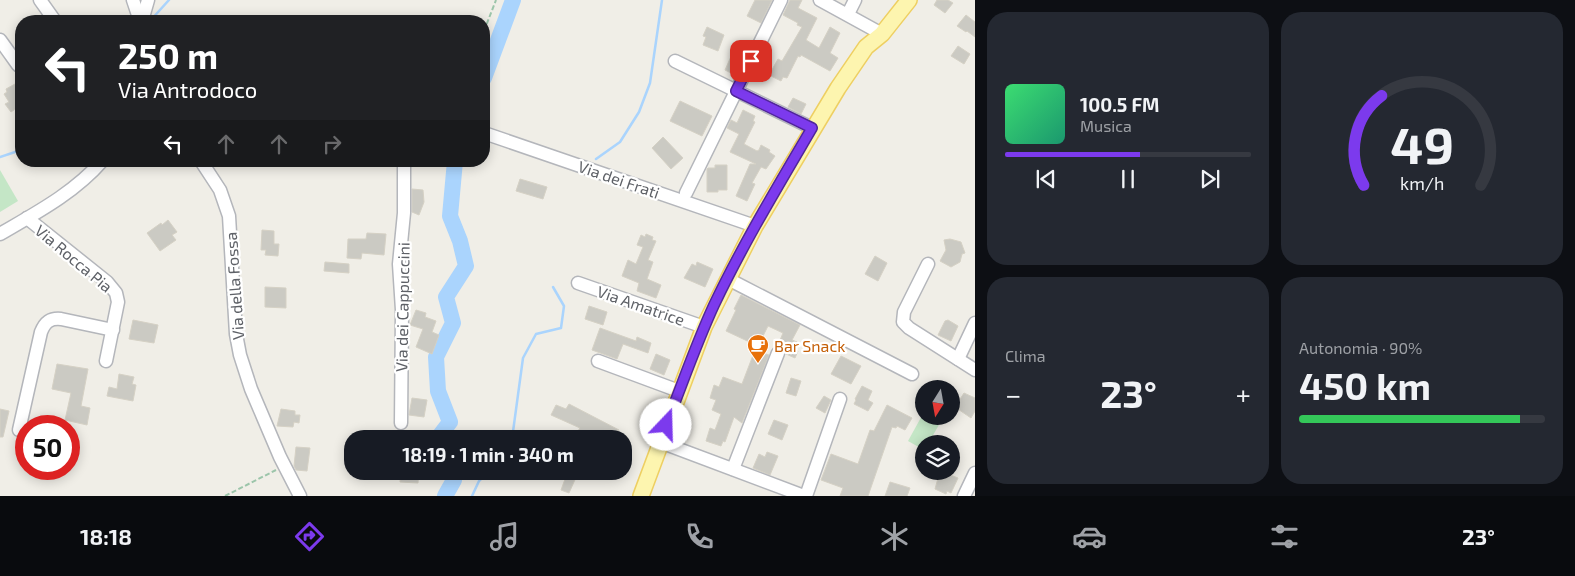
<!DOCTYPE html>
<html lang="it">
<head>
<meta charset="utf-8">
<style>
  body { margin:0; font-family:"Exo 2",sans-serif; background:#242831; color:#f1f3f6; height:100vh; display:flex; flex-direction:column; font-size:19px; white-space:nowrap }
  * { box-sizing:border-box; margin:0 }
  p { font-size:16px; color:#9ea1a6 }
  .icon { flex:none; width:28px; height:28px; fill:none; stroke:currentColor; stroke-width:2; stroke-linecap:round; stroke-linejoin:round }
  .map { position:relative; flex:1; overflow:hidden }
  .panel { display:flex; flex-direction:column; gap:12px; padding:12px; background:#0d0f14; width:600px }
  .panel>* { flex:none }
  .hud { position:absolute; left:15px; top:15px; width:475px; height:152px; border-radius:20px; box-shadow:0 2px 12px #0003; background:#202124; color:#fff; overflow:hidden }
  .needle { width:32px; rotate:191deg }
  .fabs { position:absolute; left:915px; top:380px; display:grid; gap:10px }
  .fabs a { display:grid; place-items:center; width:45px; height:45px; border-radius:50%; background:#171b24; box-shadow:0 2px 12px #0003; font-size:25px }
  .speed { position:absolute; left:15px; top:415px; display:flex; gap:10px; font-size:25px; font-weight:700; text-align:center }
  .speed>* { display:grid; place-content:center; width:65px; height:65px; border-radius:50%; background:#171b24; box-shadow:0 2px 12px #0003; line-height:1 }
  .speed .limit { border:8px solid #d22; background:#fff; color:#111 }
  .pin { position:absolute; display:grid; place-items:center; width:42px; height:42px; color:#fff; margin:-21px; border-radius:10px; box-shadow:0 2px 8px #0006 }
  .me { position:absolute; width:55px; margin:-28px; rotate:21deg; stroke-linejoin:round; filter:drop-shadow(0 0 4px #0008) }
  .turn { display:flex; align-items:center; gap:18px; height:105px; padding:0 20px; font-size:22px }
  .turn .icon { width:65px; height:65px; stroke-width:2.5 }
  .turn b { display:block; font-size:35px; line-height:42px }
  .lanes { display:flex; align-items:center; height:48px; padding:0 20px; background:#0003; justify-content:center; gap:25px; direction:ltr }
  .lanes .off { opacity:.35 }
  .big { font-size:38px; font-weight:700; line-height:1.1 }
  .panel .card { flex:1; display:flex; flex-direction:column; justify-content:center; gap:8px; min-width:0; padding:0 18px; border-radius:20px; background:#242831 }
  .panel .dial { align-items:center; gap:0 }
  .dial svg { height:130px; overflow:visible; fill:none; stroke:#363941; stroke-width:7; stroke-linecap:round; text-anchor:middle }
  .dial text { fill:#f1f3f6; stroke:none }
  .song { display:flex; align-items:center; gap:15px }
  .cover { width:60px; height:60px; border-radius:8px; background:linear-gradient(135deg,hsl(140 70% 55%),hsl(160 70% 35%)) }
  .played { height:5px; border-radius:2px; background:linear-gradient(90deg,#7c3aed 55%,#363941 55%) }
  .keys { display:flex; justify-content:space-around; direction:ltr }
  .heat { display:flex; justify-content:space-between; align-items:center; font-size:28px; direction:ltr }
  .charge { height:8px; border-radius:4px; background:linear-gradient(90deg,#34c759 90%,#363941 0) }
  .panel .tiles { flex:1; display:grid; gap:12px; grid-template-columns:repeat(2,1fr) }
  .trip { position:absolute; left:344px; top:430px; width:288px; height:50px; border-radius:20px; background:#171b24; box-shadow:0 2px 12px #0003; font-weight:700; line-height:50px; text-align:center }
  .dock { display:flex; height:80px; justify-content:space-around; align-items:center; background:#090b0e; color:#9ea1a6 }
  .dock .icon { width:35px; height:35px }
  .dock .current { color:#7c3aed }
  .dock b { font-size:22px; color:#f1f3f6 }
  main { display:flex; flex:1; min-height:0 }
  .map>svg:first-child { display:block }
  .green { fill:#c4e6c6 }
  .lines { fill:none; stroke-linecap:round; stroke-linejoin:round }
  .stream { stroke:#aad4fd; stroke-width:2.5 }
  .river { stroke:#aad4fd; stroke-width:16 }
  .building { fill:#cbcac3; stroke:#d5d1c5 }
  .minor-casing { stroke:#b4b6bb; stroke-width:15 }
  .major-casing { stroke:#eecf62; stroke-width:18 }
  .path { stroke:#9cc5aa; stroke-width:2; stroke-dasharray:5 2.5; stroke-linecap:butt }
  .minor { stroke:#fff; stroke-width:12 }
  .major { stroke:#fdf5af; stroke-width:15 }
  .route-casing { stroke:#51269a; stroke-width:12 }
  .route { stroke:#7c3aed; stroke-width:9 }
  .labels { text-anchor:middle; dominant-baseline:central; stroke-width:4.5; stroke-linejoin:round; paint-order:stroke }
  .street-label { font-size:16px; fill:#5e6167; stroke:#fff }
  .food-label { font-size:16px; fill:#c56008; stroke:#fff; text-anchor:start }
</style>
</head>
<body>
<main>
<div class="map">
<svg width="975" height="496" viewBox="0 0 975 496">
  <rect width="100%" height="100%" fill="#f0eee7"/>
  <g class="green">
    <polygon points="0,170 18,201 0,212"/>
    <polygon points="924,412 924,416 944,416 928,444 924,444 924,450 908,441"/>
  </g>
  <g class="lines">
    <g class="stream">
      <polyline points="150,21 169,0"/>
      <polyline points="0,157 21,150"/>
      <polyline points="596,159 620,142 639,112 650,83 662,0"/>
      <polyline points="512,439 523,358 536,334 561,328 564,306 553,287"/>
      <polyline points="472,496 479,481 489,471"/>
    </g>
    <g class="river">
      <polyline points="484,78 513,0"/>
      <polyline points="437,439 450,422 438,391 436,357 453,323 446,297 466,266 460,241 450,216 455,161"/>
      <polyline points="445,496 454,480 451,471"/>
    </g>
  </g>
  <g class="building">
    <polygon points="755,0 772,0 761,23 747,16"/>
    <polygon points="790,0 802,0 798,8 817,18 806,40 819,48 830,27 840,33 830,53 838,58 830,71 801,55 800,57 798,56 787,78 783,77 781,81 769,75 778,59 782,61 802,27 797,25 798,23 783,15"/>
    <polygon points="937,0 948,0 953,3 945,13 934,5"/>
    <polygon points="966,15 975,22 975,37 967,31 966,32 957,26"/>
    <polygon points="707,27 724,35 718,51 703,45 706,37 703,36"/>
    <polygon points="958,46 970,54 964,64 951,56"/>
    <polygon points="733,52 742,56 733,74 725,70"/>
    <polygon points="15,84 21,93 21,105 11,112 5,104 9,102 4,94 7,92 6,89"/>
    <polygon points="793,98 806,104 801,114 788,107"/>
    <polygon points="680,101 712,116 702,136 670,121"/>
    <polygon points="743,110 755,116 753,121 755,122 744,144 757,151 759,150 761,145 770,150 769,152 775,156 766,169 761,167 752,183 755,184 747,201 736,196 750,164 756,164 730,152 739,134 727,128 731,120 737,123"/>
    <polygon points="663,137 683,158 671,169 652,148"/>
    <polygon points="715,165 727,165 727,190 718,190 718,192 707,192 707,169 708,168 715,168"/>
    <polygon points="520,179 547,187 543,199 516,191"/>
    <polygon points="412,189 423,190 424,202 419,215 412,212"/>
    <polygon points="168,220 177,232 172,235 176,240 160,251 147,233 161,223 162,225"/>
    <polygon points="262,230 274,231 274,244 279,244 278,256 265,255 266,250 261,250"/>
    <polygon points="367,233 386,234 384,255 362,253 361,259 347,258 348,239 366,239"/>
    <polygon points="646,234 653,237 652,240 656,241 648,260 653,262 647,279 661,285 656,298 637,291 639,283 622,276 628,260 636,264 643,247 637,245 641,235 645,237"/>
    <polygon points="950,239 961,242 965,253 962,254 960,262 951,267 940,261 946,250 944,240"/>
    <polygon points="875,256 887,263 878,281 865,274"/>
    <polygon points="325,262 349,264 349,273 324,271"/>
    <polygon points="697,262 713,269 705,287 684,278 692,264 696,266"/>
    <polygon points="265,287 286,288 286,308 265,307"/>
    <polygon points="741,295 800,325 792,340 797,342 794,349 798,351 795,358 786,354 784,348 778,345 783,333 768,326 758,346 726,331 736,310 734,309"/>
    <polygon points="589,306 607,312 603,325 585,319"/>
    <polygon points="416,310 426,313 425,317 436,321 432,332 439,335 432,354 416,347 423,329 410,325"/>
    <polygon points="133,320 158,325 154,343 129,339"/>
    <polygon points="948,320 958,326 951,341 938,335 945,321"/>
    <polygon points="600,328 636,341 637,337 651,343 648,353 623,344 617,359 592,350"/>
    <polygon points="755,350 769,355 742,423 734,417 725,442 723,441 721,446 706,441 710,428 715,430 721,414 712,410 716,400 710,398 714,385 719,387 723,377 742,384"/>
    <polygon points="656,354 670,360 664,375 650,369"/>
    <polygon points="841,356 861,366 851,384 831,374"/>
    <polygon points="57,364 88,369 81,406 90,408 87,425 65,420 71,393 52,389"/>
    <polygon points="119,374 134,377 132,384 136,385 133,401 107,396 109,387 117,389"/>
    <polygon points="791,378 801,381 796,396 786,393"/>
    <polygon points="862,386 872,391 868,400 873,403 868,411 854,404 856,400 855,399"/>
    <polygon points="964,393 975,398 975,411 971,418 955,407"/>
    <polygon points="824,396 831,400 825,413 816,408"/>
    <polygon points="412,398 427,400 424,417 409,415"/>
    <polygon points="569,404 619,430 615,439 594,439 578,431 580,428 551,415 556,405 566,409"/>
    <polygon points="887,405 912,418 905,430 897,426 896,428 892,427 868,496 840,496 843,488 821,480 831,454 858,464 870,430 874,431"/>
    <polygon points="0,409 9,411 3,437 0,437"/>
    <polygon points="281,409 295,411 295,415 300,415 299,423 294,422 293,427 277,426"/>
    <polygon points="774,420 788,425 782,440 768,434"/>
    <polygon points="296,447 310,448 307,471 296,470 294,466"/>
    <polygon points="767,452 778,456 770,475 753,468 759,454 765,457"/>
    <polygon points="401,471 419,471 418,483 400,482"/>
    <polygon points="568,471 578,473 569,493 561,490"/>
    <polygon points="940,471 958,478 951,493 947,491 946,494 935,489"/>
    <polygon points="890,482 910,488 907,496 885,496"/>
  </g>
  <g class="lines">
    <g class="minor-casing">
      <g id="minor">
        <polyline points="40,0 55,21"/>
        <polyline points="133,0 140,21"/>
        <polyline points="820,0 882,34"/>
        <polyline points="848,14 855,0"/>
        <polyline points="142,21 148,0"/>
        <polyline points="0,40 18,65"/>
        <polyline points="675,61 812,128"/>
        <polyline points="484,133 755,226"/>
        <polyline points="201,161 220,190 229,216 236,334 240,355 251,389 280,457 300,496"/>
        <polyline points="686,193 781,0"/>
        <polyline points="27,218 107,282 116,293 118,302 106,361"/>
        <path d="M0 234C36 213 74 193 102 161"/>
        <polyline points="928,264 904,312 903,322 909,328 975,370"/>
        <polyline points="728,279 912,374"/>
        <polyline points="578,283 704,327"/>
        <polyline points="958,359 975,323"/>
        <polyline points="598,361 679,391"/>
        <polyline points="401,423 402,310 399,264 404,213 404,161"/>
        <path d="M19 430 41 332C45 322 50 318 61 319L113 330"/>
        <polyline points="660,442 804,496"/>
        <polyline points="733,469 778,353"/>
        <polyline points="806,496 840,399"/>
        <polyline points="964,496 975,473"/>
      </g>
    </g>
    <g class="major-casing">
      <polyline id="major" points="641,496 704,327 755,226 838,88 866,47 882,34 909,0"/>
    </g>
    <g class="path">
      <polyline points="484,31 496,0"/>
      <polyline points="225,496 276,470"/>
    </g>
    <use href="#minor" class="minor"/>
    <use href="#major" class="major"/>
  </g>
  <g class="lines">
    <g class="route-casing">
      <path id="route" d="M666 425C682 385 696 344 714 305 743 244 778 186 812 128L736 91 751 61"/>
    </g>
    <use href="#route" class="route"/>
  </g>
  <defs>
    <g id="cafe-pin" transform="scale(1.125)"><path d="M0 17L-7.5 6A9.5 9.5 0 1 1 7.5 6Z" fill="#e8710a" stroke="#fff"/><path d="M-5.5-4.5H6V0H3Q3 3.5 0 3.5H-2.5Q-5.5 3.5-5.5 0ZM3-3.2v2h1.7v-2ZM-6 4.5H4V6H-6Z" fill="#fff"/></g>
  </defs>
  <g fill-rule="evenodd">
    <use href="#cafe-pin" x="758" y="345"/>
  </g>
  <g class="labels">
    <g class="street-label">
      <text transform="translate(619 179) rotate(19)">Via dei Frati</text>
      <text transform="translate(74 258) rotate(40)">Via Rocca Pia</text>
      <text transform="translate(234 286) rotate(-94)">Via della Fossa</text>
      <text transform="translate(641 305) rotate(19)">Via Amatrice</text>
      <text transform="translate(402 307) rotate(-89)">Via dei Cappuccini</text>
    </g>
    <g class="food-label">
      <text x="774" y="345">Bar Snack</text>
    </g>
  </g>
</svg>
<div class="fabs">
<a><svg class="needle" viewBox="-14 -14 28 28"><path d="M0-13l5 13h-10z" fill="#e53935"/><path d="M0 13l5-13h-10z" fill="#9ea1a6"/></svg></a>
<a><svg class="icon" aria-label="layers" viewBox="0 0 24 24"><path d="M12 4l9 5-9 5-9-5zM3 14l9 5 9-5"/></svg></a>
</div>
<div class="speed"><div class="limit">50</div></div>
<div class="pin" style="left:751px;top:61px;background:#d93025"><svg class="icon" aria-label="arrive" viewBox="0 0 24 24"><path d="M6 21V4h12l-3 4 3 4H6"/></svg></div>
<svg class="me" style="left:666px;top:425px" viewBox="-20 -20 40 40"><circle r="19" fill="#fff"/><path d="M0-13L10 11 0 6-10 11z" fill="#7c3aed"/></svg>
<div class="trip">18:19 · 1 min · 340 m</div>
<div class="hud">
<div class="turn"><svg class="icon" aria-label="left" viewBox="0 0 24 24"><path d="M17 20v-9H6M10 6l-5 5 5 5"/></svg><div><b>250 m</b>Via Antrodoco</div></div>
<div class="lanes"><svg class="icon" aria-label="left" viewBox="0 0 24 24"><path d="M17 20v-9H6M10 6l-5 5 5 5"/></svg><svg class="icon off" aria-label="ahead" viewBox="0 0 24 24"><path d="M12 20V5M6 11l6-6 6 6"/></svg><svg class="icon off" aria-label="ahead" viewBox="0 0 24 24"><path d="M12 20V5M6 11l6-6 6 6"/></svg><svg class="icon off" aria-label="right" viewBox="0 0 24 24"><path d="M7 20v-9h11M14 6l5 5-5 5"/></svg></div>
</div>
</div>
<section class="panel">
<div class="tiles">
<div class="card">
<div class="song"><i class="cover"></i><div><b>100.5 FM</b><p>Musica</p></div></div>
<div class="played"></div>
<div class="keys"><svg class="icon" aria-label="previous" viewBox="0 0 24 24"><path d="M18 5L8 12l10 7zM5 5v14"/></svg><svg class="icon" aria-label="pause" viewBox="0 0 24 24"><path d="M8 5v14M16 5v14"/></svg><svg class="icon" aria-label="next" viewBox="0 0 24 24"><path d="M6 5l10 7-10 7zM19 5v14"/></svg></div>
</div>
<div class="card dial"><svg viewBox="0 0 100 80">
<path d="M14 69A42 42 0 1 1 86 69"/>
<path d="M14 69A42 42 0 0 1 25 14" stroke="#7c3aed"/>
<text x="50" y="56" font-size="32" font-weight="700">49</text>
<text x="50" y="72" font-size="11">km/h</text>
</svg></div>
<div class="card"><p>Clima</p>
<div class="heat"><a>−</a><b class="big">23°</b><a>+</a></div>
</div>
<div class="card"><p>Autonomia · 90%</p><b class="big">450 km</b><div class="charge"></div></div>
</div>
</section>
</main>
<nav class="dock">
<b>18:18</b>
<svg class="icon current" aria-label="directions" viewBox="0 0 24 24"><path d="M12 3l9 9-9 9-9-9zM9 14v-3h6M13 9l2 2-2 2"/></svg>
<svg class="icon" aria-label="music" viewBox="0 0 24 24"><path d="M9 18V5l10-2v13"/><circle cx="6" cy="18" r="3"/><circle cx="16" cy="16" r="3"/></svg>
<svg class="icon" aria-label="phone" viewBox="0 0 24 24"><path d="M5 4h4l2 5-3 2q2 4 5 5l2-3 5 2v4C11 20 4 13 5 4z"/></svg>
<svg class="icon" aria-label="climate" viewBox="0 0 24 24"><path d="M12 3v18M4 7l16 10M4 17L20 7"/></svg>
<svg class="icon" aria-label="car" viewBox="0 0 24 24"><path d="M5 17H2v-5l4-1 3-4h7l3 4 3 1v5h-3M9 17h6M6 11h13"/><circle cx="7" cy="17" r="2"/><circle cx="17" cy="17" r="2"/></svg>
<svg class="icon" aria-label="filters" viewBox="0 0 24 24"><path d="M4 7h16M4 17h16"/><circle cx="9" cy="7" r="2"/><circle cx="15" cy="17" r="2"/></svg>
<b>23°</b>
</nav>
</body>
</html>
